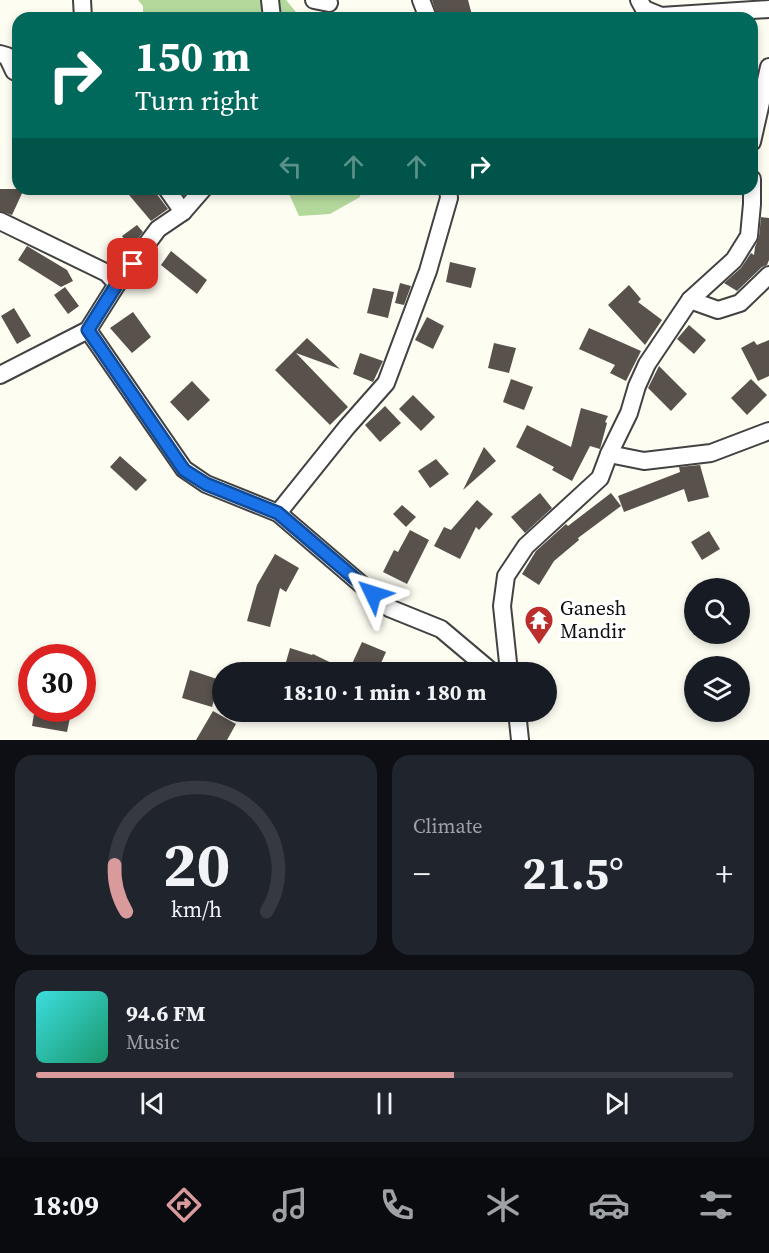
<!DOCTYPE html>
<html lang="en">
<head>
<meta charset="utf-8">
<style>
  body { margin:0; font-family:"Source Serif 4",serif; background:#20242c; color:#f1f3f6; height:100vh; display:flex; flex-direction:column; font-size:22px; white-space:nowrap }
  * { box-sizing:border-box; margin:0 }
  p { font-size:20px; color:#9ea1a6 }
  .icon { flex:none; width:33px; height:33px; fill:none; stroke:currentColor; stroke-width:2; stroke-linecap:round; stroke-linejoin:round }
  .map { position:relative; height:740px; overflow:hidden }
  .side { display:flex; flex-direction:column; gap:15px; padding:15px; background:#0d0f14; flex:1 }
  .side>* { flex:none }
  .guide { position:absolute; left:12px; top:12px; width:746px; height:183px; border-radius:18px; box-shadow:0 3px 9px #0003; background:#00695c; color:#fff; overflow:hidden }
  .controls { position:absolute; left:684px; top:578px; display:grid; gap:12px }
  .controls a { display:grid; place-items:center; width:66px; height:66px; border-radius:50%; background:#171b24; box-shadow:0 3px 9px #0003; font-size:30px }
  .speed { position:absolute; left:18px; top:644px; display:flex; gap:12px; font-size:30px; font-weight:700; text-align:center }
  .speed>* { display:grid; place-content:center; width:78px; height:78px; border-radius:50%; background:#171b24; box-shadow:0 3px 9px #0003; line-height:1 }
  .speed .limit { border:9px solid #d22; background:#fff; color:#111 }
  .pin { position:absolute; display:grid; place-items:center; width:51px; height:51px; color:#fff; margin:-26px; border-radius:12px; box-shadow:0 3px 9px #0006 }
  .me { position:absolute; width:66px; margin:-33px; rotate:311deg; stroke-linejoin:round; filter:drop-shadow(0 0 4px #0008) }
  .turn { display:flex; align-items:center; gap:21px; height:126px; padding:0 24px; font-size:27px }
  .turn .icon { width:78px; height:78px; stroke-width:2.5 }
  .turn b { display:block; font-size:42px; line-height:51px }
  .lanes { display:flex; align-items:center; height:57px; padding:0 24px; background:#0003; justify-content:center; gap:30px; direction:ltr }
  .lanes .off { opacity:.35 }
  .big { font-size:45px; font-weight:700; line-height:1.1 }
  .side .card { flex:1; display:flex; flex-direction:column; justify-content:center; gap:9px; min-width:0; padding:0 21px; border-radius:18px; background:#20242c }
  .side .dial { align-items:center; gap:0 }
  .dial svg { height:156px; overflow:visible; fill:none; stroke:#363941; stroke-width:7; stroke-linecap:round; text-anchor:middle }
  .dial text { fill:#f1f3f6; stroke:none }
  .song { display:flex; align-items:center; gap:18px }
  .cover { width:72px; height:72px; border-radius:9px; background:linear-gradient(135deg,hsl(180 70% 55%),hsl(160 70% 35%)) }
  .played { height:6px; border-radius:3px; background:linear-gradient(90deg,#d99a9b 60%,#363941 60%) }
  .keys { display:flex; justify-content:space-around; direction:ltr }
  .heat { display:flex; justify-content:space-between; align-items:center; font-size:33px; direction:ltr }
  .side .tiles { flex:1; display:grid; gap:15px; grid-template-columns:1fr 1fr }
  .card:last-child { grid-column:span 2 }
  .trip { position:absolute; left:212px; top:662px; width:345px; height:60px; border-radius:30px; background:#171b24; box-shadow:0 3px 9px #0003; font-weight:700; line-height:60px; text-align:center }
  .menu { display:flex; height:96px; justify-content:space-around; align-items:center; background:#090b0e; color:#9ea1a6 }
  .menu .icon { width:42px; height:42px }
  .menu .selected { color:#d99a9b }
  .menu b { font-size:27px; color:#f1f3f6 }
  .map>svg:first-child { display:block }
  .forest { fill:#b3d89c }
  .building { fill:#58514c }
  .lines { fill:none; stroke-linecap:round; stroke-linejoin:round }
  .minor-casing { stroke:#424242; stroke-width:20 }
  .minor { stroke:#fff; stroke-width:16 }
  .route-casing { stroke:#114b97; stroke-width:15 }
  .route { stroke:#1a73e8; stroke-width:10 }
  .labels { text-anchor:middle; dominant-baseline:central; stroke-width:6; stroke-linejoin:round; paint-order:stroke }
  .poi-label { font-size:20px; fill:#0f0f0f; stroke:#fff; text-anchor:start }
</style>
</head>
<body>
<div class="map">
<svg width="769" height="740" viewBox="0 0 769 740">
  <rect width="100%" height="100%" fill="#fefdf2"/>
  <g class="forest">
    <polygon points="138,0 286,0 301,18 143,18 143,6"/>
    <polygon points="287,189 361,189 360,197 330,214 299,216"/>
  </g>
  <g class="building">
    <polygon points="432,0 468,0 472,15 461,18 438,18"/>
    <polygon points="0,189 24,189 12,215 0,211"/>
    <polygon points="124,189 153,189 168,209 151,221"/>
    <polygon points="761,217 769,218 769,260 767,265 762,267 737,291 724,283 741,268 751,253 754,255 755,247 759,237"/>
    <polygon points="137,225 143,232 131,248 122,236"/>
    <polygon points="27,246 67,270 73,281 61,287 18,260"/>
    <polygon points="171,251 207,280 197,294 161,265"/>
    <polygon points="450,262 476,268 471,288 446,282"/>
    <polygon points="400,283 411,286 404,305 395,303"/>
    <polygon points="629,285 641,299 638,302 662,320 645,345 608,305"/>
    <polygon points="65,287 79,306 68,314 54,295"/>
    <polygon points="373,288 394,292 388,318 367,313"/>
    <polygon points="14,308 31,336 17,344 1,316"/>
    <polygon points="133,312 151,337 132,353 110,328"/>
    <polygon points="427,317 444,326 433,349 415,340"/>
    <polygon points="689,325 706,340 694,354 677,339"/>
    <polygon points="589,328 641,351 626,381 610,373 615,365 579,349"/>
    <polygon points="307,338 340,369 296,353 348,407 330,425 275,370"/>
    <polygon points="769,340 769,376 758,381 741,348 754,341 757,345"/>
    <polygon points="494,343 516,348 509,373 488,368"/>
    <polygon points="360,353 383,361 373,382 353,374"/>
    <polygon points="659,366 687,394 671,411 648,388"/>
    <polygon points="511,379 533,387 524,410 503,402"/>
    <polygon points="751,379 767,395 747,415 731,398"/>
    <polygon points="192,381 210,400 188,421 170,402"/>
    <polygon points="413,395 435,417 421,431 399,409"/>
    <polygon points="385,406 401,423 380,442 365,425"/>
    <polygon points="581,408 608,416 605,422 607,423 600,449 590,446 572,481 552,470 554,467 516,447 527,425 571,447"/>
    <polygon points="484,447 496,461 463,490"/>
    <polygon points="120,456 147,480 136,491 110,467"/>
    <polygon points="436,459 449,474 430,488 418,471"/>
    <polygon points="700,465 709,497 688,502 684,489 624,512 618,496 680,472 679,467"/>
    <polygon points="540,493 552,508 525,533 511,517"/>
    <polygon points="611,493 621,506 578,538 579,540 554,561 539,585 522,574 536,551 566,524 568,526"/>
    <polygon points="477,500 493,514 479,530 476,527 460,559 434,546 444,527 451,530"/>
    <polygon points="402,505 416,517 406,527 393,514"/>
    <polygon points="410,530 429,540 407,584 383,572 394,550 398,552"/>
    <polygon points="709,531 720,549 702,560 691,542"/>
    <polygon points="275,554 299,568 286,592 280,588 270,627 247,621 257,585"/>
    <polygon points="362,642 386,652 377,672 366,672 351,666"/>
    <polygon points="290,648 312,655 313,654 350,672 293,672 284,669"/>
    <polygon points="190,670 220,680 212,707 182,698"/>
    <polygon points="35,708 72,708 67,732 32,726"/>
    <polygon points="213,711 236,724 227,740 196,740"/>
  </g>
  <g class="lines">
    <g class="minor-casing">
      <g id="minor">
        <polyline points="82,0 83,18"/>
        <polyline points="270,0 272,18"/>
        <polyline points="314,0 329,3"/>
        <polyline points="421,0 428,18"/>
        <polyline points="639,0 644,9 661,16 769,9"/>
        <polyline points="0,54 7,56 14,71 18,73"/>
        <polyline points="752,142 769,67"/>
        <polyline points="167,189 183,212"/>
        <polyline points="0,221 107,273 117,284 88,330 0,375"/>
        <polyline points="117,284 158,229 183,212 203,189"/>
        <polyline points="690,300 718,310 740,303 769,275"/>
        <polyline points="88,330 184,469 206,484 278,513 389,608 441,629 492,672"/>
        <polyline points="609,454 644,461 711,453 769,431"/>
        <polyline points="278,513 347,427 386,383 428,271 449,198 448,189"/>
        <polyline points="509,672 502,606 506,576 526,546 600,478 609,454 629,413 637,386 647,364 690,300 734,260 749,236 752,204 752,179"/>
        <polyline points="517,711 520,740"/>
      </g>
    </g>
    <use href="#minor" class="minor"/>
  </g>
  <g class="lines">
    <g class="route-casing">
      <polyline id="route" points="133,264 117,284 88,330 184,470 206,484 278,513 373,594"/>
    </g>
    <use href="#route" class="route"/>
  </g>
  <defs>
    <g id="temple-pin" transform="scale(1.5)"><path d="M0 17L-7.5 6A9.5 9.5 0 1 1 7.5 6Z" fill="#bb2e2c" stroke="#fff"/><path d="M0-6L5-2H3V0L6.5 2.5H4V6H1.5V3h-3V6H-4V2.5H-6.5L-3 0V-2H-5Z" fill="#fff"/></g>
  </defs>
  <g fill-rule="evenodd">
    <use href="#temple-pin" x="539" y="620"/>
  </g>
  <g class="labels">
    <g class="poi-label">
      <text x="560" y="608">Ganesh<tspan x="560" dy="23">Mandir</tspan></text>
    </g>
  </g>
</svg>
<div class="controls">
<a><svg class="icon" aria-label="search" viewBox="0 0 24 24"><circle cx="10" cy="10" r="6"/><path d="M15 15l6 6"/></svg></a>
<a><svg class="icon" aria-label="layers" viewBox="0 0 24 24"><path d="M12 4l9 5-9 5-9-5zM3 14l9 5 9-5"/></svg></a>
</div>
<div class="speed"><div class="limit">30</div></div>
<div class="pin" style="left:133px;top:264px;background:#d93025"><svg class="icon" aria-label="arrive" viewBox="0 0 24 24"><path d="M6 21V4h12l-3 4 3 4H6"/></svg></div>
<svg class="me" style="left:373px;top:594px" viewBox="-20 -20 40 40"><path d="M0-17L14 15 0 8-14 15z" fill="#1a73e8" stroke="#fff" stroke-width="4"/></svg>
<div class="trip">18:10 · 1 min · 180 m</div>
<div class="guide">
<div class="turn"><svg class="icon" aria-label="right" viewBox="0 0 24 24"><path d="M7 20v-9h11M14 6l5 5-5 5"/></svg><div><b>150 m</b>Turn right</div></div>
<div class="lanes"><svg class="icon off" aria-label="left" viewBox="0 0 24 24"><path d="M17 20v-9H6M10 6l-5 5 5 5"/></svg><svg class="icon off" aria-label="ahead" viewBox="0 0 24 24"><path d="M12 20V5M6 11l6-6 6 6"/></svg><svg class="icon off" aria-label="ahead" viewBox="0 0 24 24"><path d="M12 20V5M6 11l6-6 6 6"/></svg><svg class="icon" aria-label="right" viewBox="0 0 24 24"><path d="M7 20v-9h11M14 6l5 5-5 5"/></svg></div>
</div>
</div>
<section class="side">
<div class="tiles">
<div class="card dial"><svg viewBox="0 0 100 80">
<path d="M14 69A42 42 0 1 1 86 69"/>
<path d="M14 69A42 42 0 0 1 8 45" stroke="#d99a9b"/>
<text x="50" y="56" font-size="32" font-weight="700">20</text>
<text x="50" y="72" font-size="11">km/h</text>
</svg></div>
<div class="card"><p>Climate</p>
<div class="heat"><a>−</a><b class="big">21.5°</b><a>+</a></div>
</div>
<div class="card">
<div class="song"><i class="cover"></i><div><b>94.6 FM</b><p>Music</p></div></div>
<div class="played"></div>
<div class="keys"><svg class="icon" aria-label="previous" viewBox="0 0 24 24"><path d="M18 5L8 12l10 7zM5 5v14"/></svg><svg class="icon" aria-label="pause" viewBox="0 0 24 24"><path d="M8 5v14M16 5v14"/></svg><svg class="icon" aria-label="next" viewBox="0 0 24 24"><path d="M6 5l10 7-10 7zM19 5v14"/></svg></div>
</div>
</div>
</section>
<nav class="menu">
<b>18:09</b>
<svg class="icon selected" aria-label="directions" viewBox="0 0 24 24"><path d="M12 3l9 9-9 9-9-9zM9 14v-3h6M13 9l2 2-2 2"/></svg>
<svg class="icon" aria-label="music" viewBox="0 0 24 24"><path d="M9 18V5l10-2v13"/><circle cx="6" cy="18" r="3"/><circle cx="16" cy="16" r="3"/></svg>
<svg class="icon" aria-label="phone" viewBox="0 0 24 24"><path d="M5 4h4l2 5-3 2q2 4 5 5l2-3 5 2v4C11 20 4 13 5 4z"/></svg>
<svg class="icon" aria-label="climate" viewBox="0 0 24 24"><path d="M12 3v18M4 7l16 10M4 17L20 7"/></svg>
<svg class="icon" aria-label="car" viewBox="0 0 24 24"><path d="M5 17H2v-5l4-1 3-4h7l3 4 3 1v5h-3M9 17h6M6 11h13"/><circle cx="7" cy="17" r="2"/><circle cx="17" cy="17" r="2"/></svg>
<svg class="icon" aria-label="filters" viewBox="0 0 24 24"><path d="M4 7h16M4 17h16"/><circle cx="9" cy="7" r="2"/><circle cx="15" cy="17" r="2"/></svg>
</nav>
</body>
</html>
